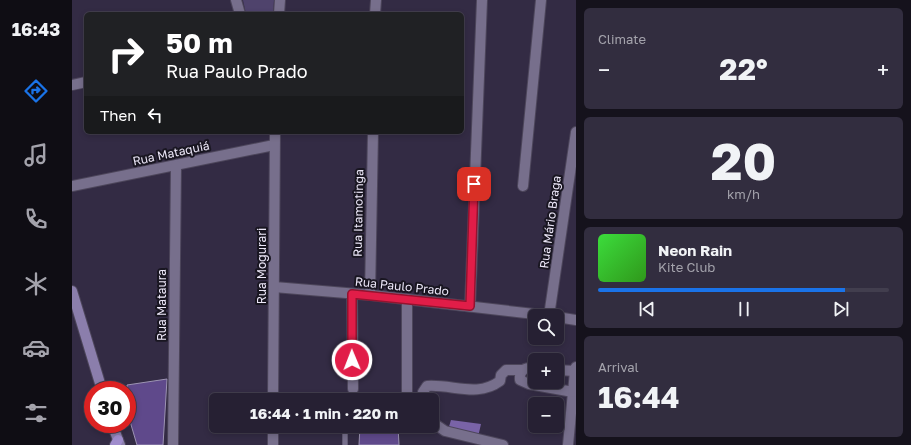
<!DOCTYPE html>
<html lang="en">
<head>
<meta charset="utf-8">
<style>
  body { margin:0; font-family:"Golos Text",sans-serif; background:#322d3f; color:#f1f3f6; height:100vh; display:flex; flex-direction:column; font-size:15px; white-space:nowrap }
  * { box-sizing:border-box; margin:0 }
  p { font-size:13px; color:#a4a3ac }
  .icon { flex:none; width:22px; height:22px; fill:none; stroke:currentColor; stroke-width:2; stroke-linecap:round; stroke-linejoin:round }
  .map { position:relative; flex:1; overflow:hidden }
  .drawer { display:flex; flex-direction:column; gap:8px; padding:8px; background:#15121c; width:335px }
  .drawer>* { flex:none }
  .hud { position:absolute; left:12px; top:12px; width:380px; height:122px; border-radius:6px; box-shadow:0 2px 6px #0003,0 0 0 1px #423e4e; background:#202124; color:#fff; overflow:hidden }
  .tools { position:absolute; left:456px; top:309px; display:grid; gap:8px }
  .tools a { display:grid; place-items:center; width:36px; height:36px; border-radius:6px; background:#262033; box-shadow:0 2px 6px #0003,0 0 0 1px #423e4e; font-size:20px }
  .speed { position:absolute; left:12px; top:381px; display:flex; gap:8px; font-size:20px; font-weight:700; text-align:center }
  .speed>* { display:grid; place-content:center; width:52px; height:52px; border-radius:50%; background:#262033; box-shadow:0 2px 6px #0003,0 0 0 1px #423e4e; line-height:1 }
  .speed .limit { border:6px solid #d22; background:#fff; color:#111 }
  .pin { position:absolute; display:grid; place-items:center; width:34px; height:34px; color:#fff; margin:-17px; border-radius:8px; box-shadow:0 2px 6px #0006 }
  .me { position:absolute; width:44px; margin:-22px; rotate:359deg; stroke-linejoin:round; filter:drop-shadow(0 0 3px #0008) }
  .turn { display:flex; align-items:center; gap:14px; height:84px; padding:0 16px; font-size:18px }
  .turn .icon { width:52px; height:52px; stroke-width:2.5 }
  .turn b { display:block; font-size:28px; line-height:34px }
  .then { display:flex; align-items:center; height:38px; padding:0 16px; background:#0003; gap:8px; font-size:15px }
  .big { font-size:30px; font-weight:700; line-height:1.1 }
  .drawer .card { flex:1; display:flex; flex-direction:column; justify-content:center; gap:6px; min-width:0; padding:0 14px; border-radius:6px; background:#322d3f }
  .drawer .dial { align-items:center; gap:0 }
  .dial b { font-size:52px; line-height:1 }
  .song { display:flex; align-items:center; gap:12px }
  .cover { width:48px; height:48px; border-radius:6px; background:linear-gradient(135deg,hsl(120 70% 55%),hsl(110 70% 35%)) }
  .played { height:4px; border-radius:2px; background:linear-gradient(90deg,#1a73e8 85%,#423e4e 85%) }
  .keys { display:flex; justify-content:space-around; direction:ltr }
  .heat { display:flex; justify-content:space-between; align-items:center; font-size:22px; direction:ltr }
  .trip { position:absolute; left:137px; top:393px; width:230px; height:40px; border-radius:6px; background:#262033; box-shadow:0 2px 6px #0003,0 0 0 1px #423e4e; font-weight:700; line-height:40px; text-align:center }
  main { display:flex; flex:1; min-height:0 }
  .menu { display:flex; flex-direction:column; width:72px; justify-content:space-around; align-items:center; background:#0f0d14; color:#a4a3ac }
  .menu .icon { width:28px; height:28px }
  .menu .current { color:#1a73e8 }
  .menu b { font-size:18px; color:#f1f3f6 }
  .map>svg:first-child { display:block }
  .green { fill:#4f436c }
  .water { fill:#7963a7 }
  .building { fill:#5f498b; stroke:#9d94b3 }
  .lines { fill:none; stroke-linecap:round; stroke-linejoin:round }
  .lane-casing { stroke:#4d465b; stroke-width:6 }
  .street-casing { stroke:#4d465b; stroke-width:12 }
  .secondary-casing { stroke:#4d465b; stroke-width:12 }
  .primary-casing { stroke:#4d465b; stroke-width:12 }
  .lane { stroke:#776f8c; stroke-width:5 }
  .street { stroke:#776f8c; stroke-width:10 }
  .secondary { stroke:#8b7eac; stroke-width:10 }
  .primary { stroke:#9f8ccc; stroke-width:10 }
  .route-casing { stroke:#92132f; stroke-width:10 }
  .route { stroke:#e11d48; stroke-width:7 }
  .labels { text-anchor:middle; dominant-baseline:central; stroke-width:4; stroke-linejoin:round; paint-order:stroke }
  .street-label { font-size:12px; fill:#ece7f8; stroke:#191621 }
</style>
</head>
<body>
<main>
<nav class="menu">
<b>16:43</b>
<svg class="icon current" aria-label="directions" viewBox="0 0 24 24"><path d="M12 3l9 9-9 9-9-9zM9 14v-3h6M13 9l2 2-2 2"/></svg>
<svg class="icon" aria-label="music" viewBox="0 0 24 24"><path d="M9 18V5l10-2v13"/><circle cx="6" cy="18" r="3"/><circle cx="16" cy="16" r="3"/></svg>
<svg class="icon" aria-label="phone" viewBox="0 0 24 24"><path d="M5 4h4l2 5-3 2q2 4 5 5l2-3 5 2v4C11 20 4 13 5 4z"/></svg>
<svg class="icon" aria-label="climate" viewBox="0 0 24 24"><path d="M12 3v18M4 7l16 10M4 17L20 7"/></svg>
<svg class="icon" aria-label="car" viewBox="0 0 24 24"><path d="M5 17H2v-5l4-1 3-4h7l3 4 3 1v5h-3M9 17h6M6 11h13"/><circle cx="7" cy="17" r="2"/><circle cx="17" cy="17" r="2"/></svg>
<svg class="icon" aria-label="filters" viewBox="0 0 24 24"><path d="M4 7h16M4 17h16"/><circle cx="9" cy="7" r="2"/><circle cx="15" cy="17" r="2"/></svg>
</nav>
<div class="map">
<svg width="504" height="445" viewBox="0 0 504 445">
  <rect width="100%" height="100%" fill="#332b44"/>
  <polygon class="green" points="171,0 202,0 201,14 174,14"/>
  <polygon class="water" points="379,420 409,424 406,437 376,430"/>
  <g class="building">
    <polygon points="95,379 91,445 65,445 55,411 55,385"/>
    <polygon points="288,426 326,426 327,445 287,445"/>
  </g>
  <g class="lines">
    <g class="lane-casing">
      <polyline id="lane" points="273,434 273,445"/>
    </g>
    <g class="street-casing">
      <g id="street">
        <polyline points="164,0 168,14"/>
        <polyline points="207,14 208,0"/>
        <polyline points="303,14 304,0"/>
        <polyline points="0,85 14,82"/>
        <polyline points="0,186 202,145"/>
        <polyline points="451,186 469,0"/>
        <polyline points="202,287 298,295 480,316"/>
        <polyline points="280,294 281,389"/>
        <polyline points="298,295 301,132"/>
        <polyline points="398,306 410,0"/>
        <polyline points="477,316 504,132"/>
        <polyline points="485,317 504,320"/>
        <path d="M463 368C454 367 447 369 448 380L457 384 501 392 496 445"/>
        <polyline points="485,370 503,371 504,367"/>
        <polyline points="501,392 503,371"/>
        <polyline points="335,399 335,299"/>
        <polyline points="201,400 203,132"/>
        <path d="M351 400V392L355 386C381 384 405 398 428 381L429 375 434 370H450"/>
        <polyline points="360,422 373,431 431,445"/>
        <polyline points="101,445 104,166"/>
        <polyline points="201,445 201,426"/>
      </g>
    </g>
    <g class="secondary-casing">
      <g id="secondary">
        <polyline points="0,291 30,390"/>
        <polyline points="40,424 48,445"/>
      </g>
    </g>
    <g class="primary-casing">
      <polyline id="primary" points="43,445 46,440"/>
    </g>
    <use href="#lane" class="lane"/>
    <use href="#street" class="street"/>
    <use href="#secondary" class="secondary"/>
    <use href="#primary" class="primary"/>
  </g>
  <g class="lines">
    <g class="route-casing">
      <polyline id="route" points="280,360 280,294 398,306 402,184"/>
    </g>
    <use href="#route" class="route"/>
  </g>
  <g class="labels">
    <g class="street-label">
      <text transform="translate(99 153) rotate(-12)">Rua Mataquiá</text>
      <text transform="translate(286 213) rotate(-89)">Rua Itamotinga</text>
      <text transform="translate(478 222) rotate(-82)">Rua Mário Braga</text>
      <text transform="translate(189 266) rotate(-90)">Rua Mogurari</text>
      <text transform="translate(330 286) rotate(6)">Rua Paulo Prado</text>
      <text transform="translate(89 305) rotate(-90)">Rua Mataura</text>
    </g>
  </g>
</svg>
<div class="tools">
<a><svg class="icon" aria-label="search" viewBox="0 0 24 24"><circle cx="10" cy="10" r="6"/><path d="M15 15l6 6"/></svg></a>
<a>+</a>
<a>−</a>
</div>
<div class="speed"><div class="limit">30</div></div>
<div class="pin" style="left:402px;top:184px;background:#d93025"><svg class="icon" aria-label="arrive" viewBox="0 0 24 24"><path d="M6 21V4h12l-3 4 3 4H6"/></svg></div>
<svg class="me" style="left:280px;top:360px" viewBox="-20 -20 40 40"><circle r="17" fill="#e11d48" stroke="#fff" stroke-width="3"/><path d="M0-11L8 9 0 5-8 9z" fill="#fff"/></svg>
<div class="trip">16:44 · 1 min · 220 m</div>
<div class="hud">
<div class="turn"><svg class="icon" aria-label="right" viewBox="0 0 24 24"><path d="M7 20v-9h11M14 6l5 5-5 5"/></svg><div><b>50 m</b>Rua Paulo Prado</div></div>
<div class="then">Then<svg class="icon" aria-label="left" viewBox="0 0 24 24"><path d="M17 20v-9H6M10 6l-5 5 5 5"/></svg></div>
</div>
</div>
<section class="drawer">
<div class="card"><p>Climate</p>
<div class="heat"><a>−</a><b class="big">22°</b><a>+</a></div>
</div>
<div class="card dial"><b>20</b><p>km/h</p></div>
<div class="card">
<div class="song"><i class="cover"></i><div><b>Neon Rain</b><p>Kite Club</p></div></div>
<div class="played"></div>
<div class="keys"><svg class="icon" aria-label="previous" viewBox="0 0 24 24"><path d="M18 5L8 12l10 7zM5 5v14"/></svg><svg class="icon" aria-label="pause" viewBox="0 0 24 24"><path d="M8 5v14M16 5v14"/></svg><svg class="icon" aria-label="next" viewBox="0 0 24 24"><path d="M6 5l10 7-10 7zM19 5v14"/></svg></div>
</div>
<div class="card"><p>Arrival</p><b class="big">16:44</b></div>
</section>
</main>
</body>
</html>
